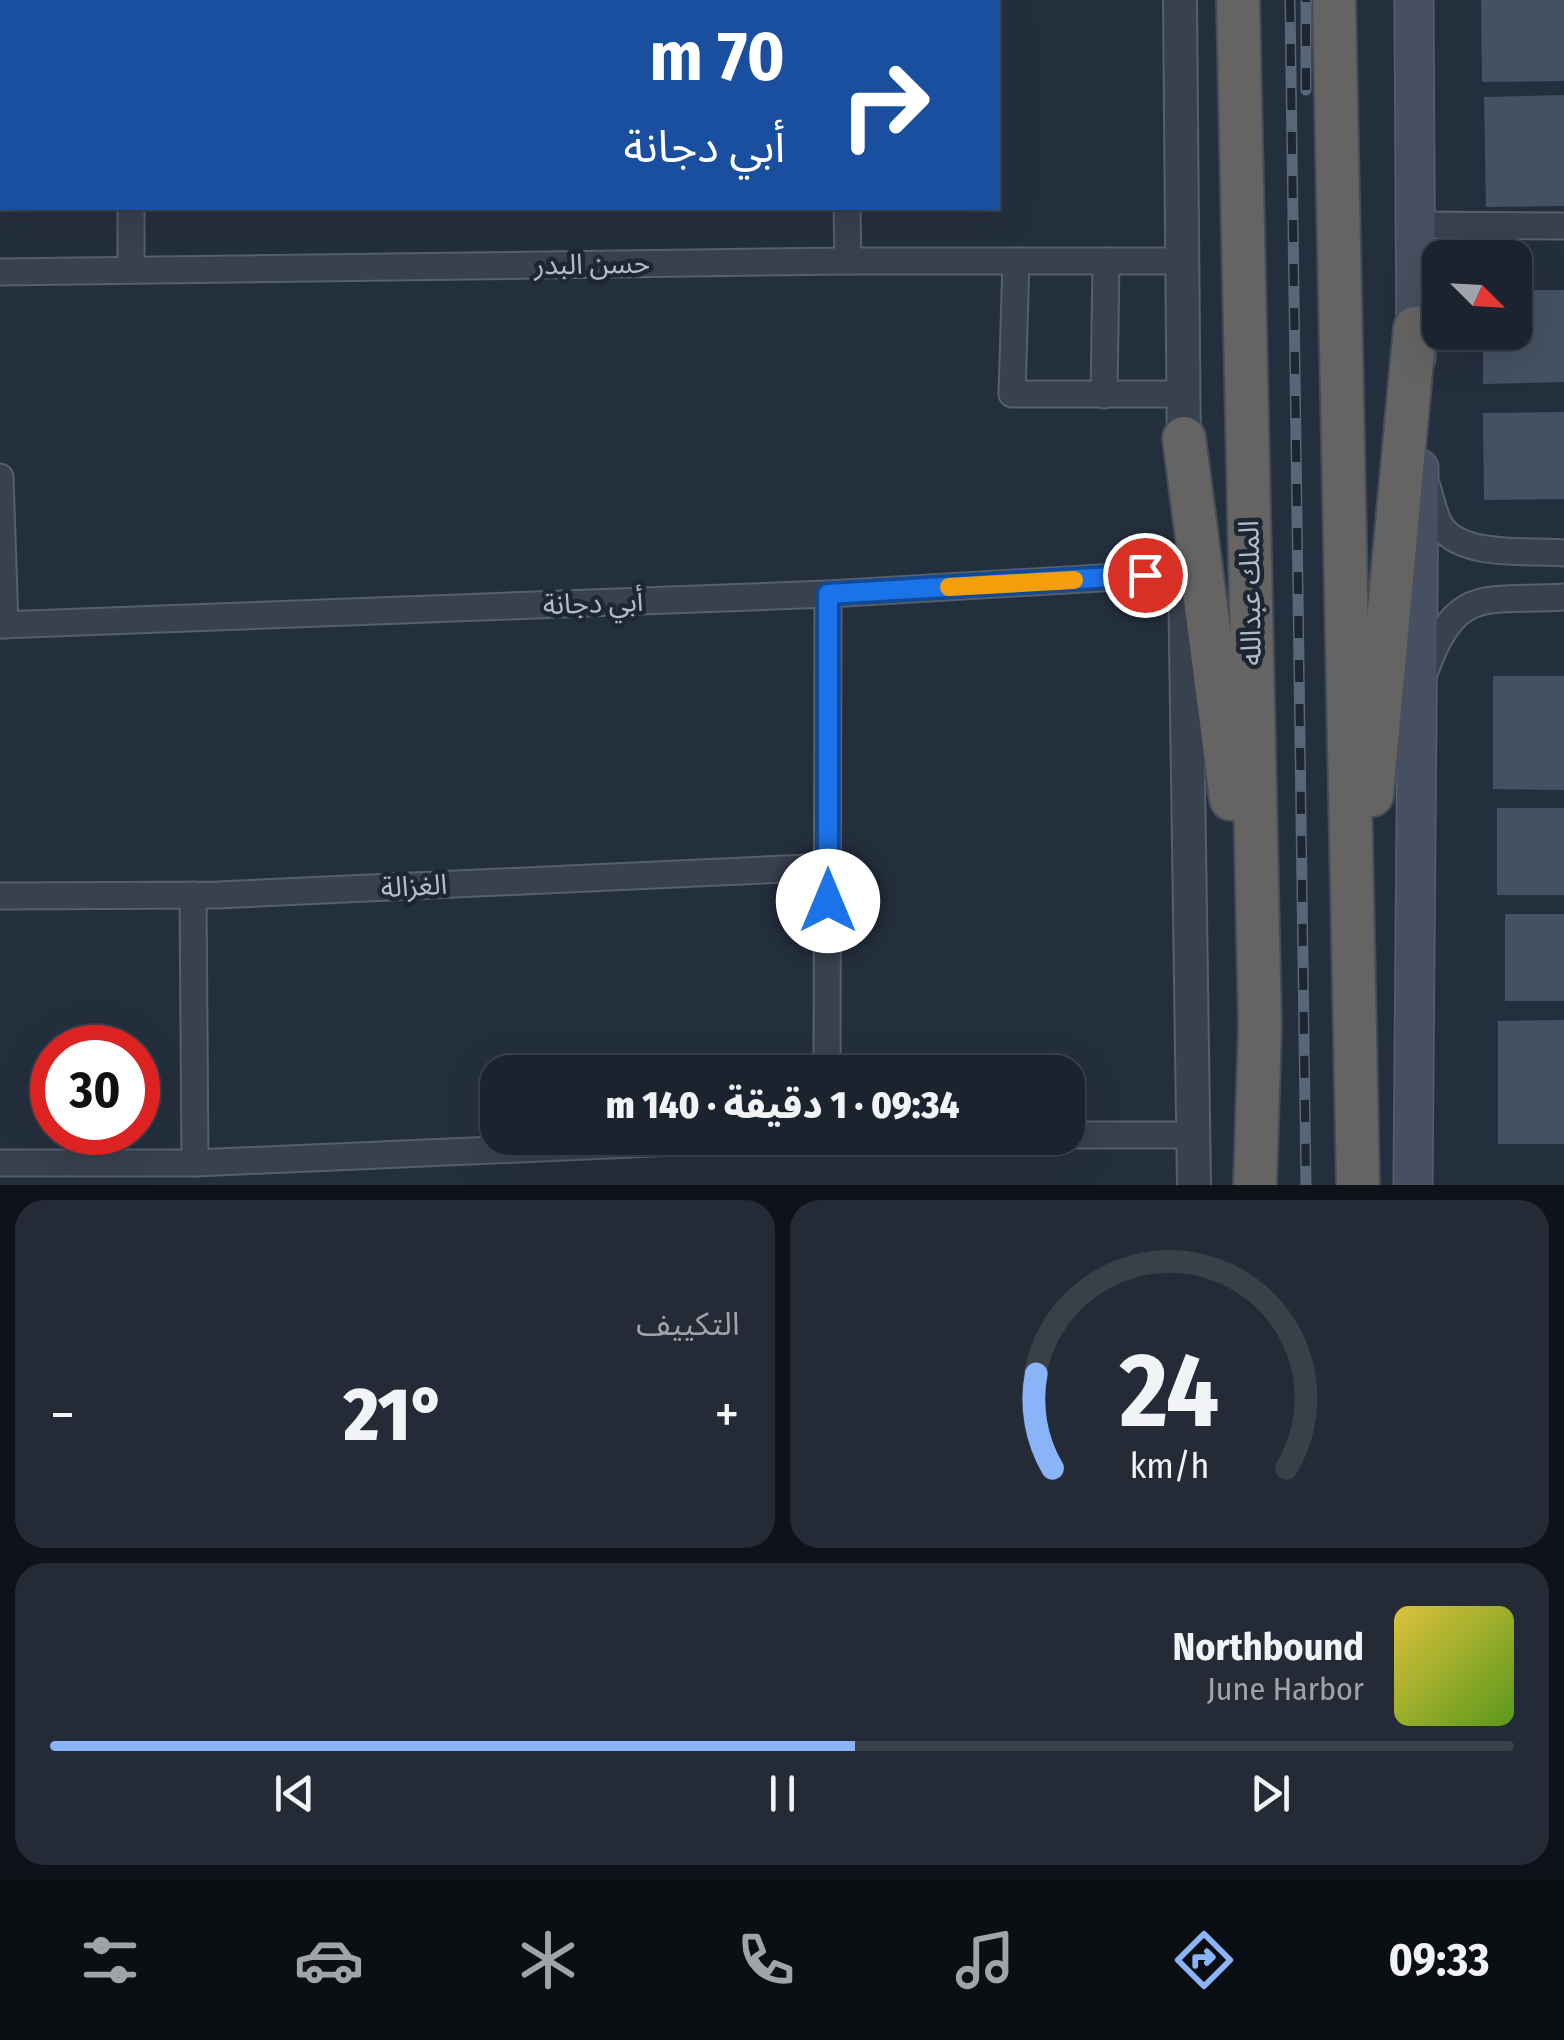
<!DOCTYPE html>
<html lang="ar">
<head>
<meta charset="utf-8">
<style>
  body { margin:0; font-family:"Fira Sans Condensed","Noto Sans Arabic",sans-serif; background:#242b36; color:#f1f3f6; direction:rtl; height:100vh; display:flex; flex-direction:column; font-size:38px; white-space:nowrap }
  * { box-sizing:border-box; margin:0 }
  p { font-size:32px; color:#a0a4aa }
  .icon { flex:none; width:55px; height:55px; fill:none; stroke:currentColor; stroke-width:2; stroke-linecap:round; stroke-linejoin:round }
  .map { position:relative; height:1185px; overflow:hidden; direction:ltr }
  .side { display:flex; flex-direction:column; gap:15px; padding:15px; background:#0f1319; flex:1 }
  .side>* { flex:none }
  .banner { position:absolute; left:0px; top:0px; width:1000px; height:210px; box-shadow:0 10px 40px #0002,0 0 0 2px #39404a; direction:rtl; background:#1a4fa0; color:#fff; overflow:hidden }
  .needle { width:65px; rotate:114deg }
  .buttons { position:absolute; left:1422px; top:240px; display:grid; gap:20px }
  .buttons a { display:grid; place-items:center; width:110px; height:110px; border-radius:20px; background:#1b232e; box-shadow:0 10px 40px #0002,0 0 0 2px #39404a; font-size:50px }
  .speed { position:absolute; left:30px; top:1025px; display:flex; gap:20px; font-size:50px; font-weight:700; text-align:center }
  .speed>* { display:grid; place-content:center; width:130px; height:130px; border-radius:50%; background:#1b232e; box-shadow:0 10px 40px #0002,0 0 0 2px #39404a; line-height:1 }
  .speed .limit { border:15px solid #d22; background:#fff; color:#111 }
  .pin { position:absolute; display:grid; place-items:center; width:85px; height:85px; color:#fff; margin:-42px; border:5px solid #fff; border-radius:50%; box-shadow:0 2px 10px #0007 }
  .me { position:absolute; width:110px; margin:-55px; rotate:0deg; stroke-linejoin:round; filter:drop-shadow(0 0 8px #0008) }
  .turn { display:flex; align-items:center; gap:35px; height:210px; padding:0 50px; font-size:45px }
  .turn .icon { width:130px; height:130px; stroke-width:2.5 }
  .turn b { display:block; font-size:70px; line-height:85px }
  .big { font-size:75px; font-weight:800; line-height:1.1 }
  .side .card { flex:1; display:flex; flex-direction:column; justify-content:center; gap:15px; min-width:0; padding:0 35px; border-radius:30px; background:#242b36 }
  .side .dial { align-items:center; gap:0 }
  .dial svg { height:260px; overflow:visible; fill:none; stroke:#39404a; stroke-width:7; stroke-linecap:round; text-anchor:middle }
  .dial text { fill:#f1f3f6; stroke:none }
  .song { display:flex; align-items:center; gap:30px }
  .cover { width:120px; height:120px; border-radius:15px; background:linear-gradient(135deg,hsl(50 70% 55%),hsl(90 70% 35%)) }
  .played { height:10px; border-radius:5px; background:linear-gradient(90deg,#8ab4f8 55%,#39404a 55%) }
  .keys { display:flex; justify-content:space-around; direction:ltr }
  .heat { display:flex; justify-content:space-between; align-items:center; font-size:55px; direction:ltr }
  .side .tiles { flex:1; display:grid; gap:15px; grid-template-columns:1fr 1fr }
  .card:last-child { grid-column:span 2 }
  .trip { position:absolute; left:480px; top:1055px; width:605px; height:100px; border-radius:30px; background:#1b232e; box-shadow:0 10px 40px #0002,0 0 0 2px #39404a; font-weight:800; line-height:100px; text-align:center; direction:rtl }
  .tabs { display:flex; height:160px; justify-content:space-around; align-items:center; background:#0b0e12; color:#a0a4aa }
  .tabs .icon { width:70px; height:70px }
  .tabs .selected { color:#8ab4f8 }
  .tabs b { font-size:45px; color:#f1f3f6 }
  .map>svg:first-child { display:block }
  .building { fill:#455162 }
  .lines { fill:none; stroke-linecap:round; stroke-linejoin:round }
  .minor-casing { stroke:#565f6c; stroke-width:29 }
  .tertiary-casing { stroke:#565f6c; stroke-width:36 }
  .secondary-casing { stroke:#565f6c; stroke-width:41 }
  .trunk-casing { stroke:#434c59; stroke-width:46 }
  .minor { stroke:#38414e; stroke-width:25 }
  .tertiary { stroke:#38414e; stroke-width:32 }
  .secondary { stroke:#465061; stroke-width:38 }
  .trunk { stroke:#656462; stroke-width:42 }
  .rail-casing { stroke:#5a6575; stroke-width:11 }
  .rail { stroke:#1d2633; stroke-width:8; stroke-dasharray:22; stroke-linecap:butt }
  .route-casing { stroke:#114b97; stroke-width:25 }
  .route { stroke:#1a73e8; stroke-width:18 }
  .slow { stroke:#f59e0b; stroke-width:18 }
  .labels { text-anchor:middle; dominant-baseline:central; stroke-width:9; stroke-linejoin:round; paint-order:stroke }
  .street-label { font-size:28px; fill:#b4bcc9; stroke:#1d2633 }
</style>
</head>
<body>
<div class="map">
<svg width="1564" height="1185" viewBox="0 0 1564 1185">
  <rect width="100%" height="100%" fill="#242f3e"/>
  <g class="building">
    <polygon points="1481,0 1564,0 1564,81 1482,82"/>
    <polygon points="1564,95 1564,206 1486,207 1484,97"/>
    <polygon points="1515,290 1564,290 1564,382 1483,384 1483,332 1515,332"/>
    <polygon points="1564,412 1564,499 1484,500 1483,413"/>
    <polygon points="1493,676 1564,676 1564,790 1493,789"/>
    <rect x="1497" y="808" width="67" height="87"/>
    <rect x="1505" y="914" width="59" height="87"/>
    <polygon points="1564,1020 1564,1144 1498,1144 1498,1021"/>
  </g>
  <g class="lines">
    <g class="minor-casing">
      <g id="minor">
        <polyline points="844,0 844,2"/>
        <polyline points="132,2 132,0"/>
        <polyline points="847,208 848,261"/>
        <polyline points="1413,225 1564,226"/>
        <polyline points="1016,261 1012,394 1184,394"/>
        <polyline points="131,270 131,208"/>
        <polyline points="0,272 848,261 1184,261"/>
        <polyline points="1104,395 1106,261"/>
        <polyline points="0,477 5,625"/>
        <path d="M1426 484C1431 497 1434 517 1442 528 1465 558 1531 550 1564 553"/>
        <polyline points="0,625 828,594 1185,573"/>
        <path d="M1425 671C1457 585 1482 602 1564 597"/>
        <polyline points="193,895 195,1163"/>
        <polyline points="0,896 218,895 828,867"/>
        <polyline points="827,1072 828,594"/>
        <polyline points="1068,1135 1194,1135"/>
        <polyline points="0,1163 195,1163 769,1138"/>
      </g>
    </g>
    <g class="tertiary-casing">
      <g id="tertiary">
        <polyline points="1180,0 1184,460"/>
        <polyline points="1185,574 1194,1185"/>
      </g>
    </g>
    <g class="secondary-casing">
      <g id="secondary">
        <polyline points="1414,0 1416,358"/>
        <polyline points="1413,1185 1419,468"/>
      </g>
    </g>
    <g class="trunk-casing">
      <g id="trunk">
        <polyline points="1238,0 1260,1027 1255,1185"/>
        <polyline points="1334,0 1358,1185"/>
        <polyline points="1184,438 1231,799"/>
        <polyline points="1372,795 1415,328"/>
      </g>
    </g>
    <use href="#minor" class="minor"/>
    <use href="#tertiary" class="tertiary"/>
    <use href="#secondary" class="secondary"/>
    <use href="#trunk" class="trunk"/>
    <g class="rail-casing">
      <g id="rail">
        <polyline points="1290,0 1306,1185"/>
        <polyline points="1306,90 1306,0"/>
      </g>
    </g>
    <use href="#rail" class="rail"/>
  </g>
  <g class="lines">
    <g class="route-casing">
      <polyline id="route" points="828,901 828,594 1145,575"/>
    </g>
    <use href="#route" class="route"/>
    <polyline class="slow" points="949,587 1074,580"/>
  </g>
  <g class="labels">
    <g class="street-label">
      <text transform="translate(592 264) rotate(-1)">حسن البدر</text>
      <text transform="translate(1250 593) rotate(-91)">الملك عبدالله</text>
      <text transform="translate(593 603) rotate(-2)">أبي دجانة</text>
      <text transform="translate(414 886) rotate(-3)">الغزالة</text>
    </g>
  </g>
</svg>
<div class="buttons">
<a><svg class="needle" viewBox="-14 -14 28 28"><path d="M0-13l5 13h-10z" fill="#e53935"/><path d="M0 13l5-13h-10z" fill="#a0a4aa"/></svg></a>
</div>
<div class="speed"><div class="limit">30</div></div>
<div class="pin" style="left:1145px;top:575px;background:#d93025"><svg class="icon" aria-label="arrive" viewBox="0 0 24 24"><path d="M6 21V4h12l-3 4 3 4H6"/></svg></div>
<svg class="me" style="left:828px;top:901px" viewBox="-20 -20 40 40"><circle r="19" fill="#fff"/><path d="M0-13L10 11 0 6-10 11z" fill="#1a73e8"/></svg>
<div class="trip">09:34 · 1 دقيقة · 140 m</div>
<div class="banner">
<div class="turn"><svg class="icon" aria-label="right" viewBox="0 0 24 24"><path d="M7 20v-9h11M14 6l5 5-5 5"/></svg><div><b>70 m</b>أبي دجانة</div></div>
</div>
</div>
<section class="side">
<div class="tiles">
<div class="card dial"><svg viewBox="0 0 100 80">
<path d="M14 69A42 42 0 1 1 86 69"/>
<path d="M14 69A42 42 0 0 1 9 40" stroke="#8ab4f8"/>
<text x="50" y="56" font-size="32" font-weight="700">24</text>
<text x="50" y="72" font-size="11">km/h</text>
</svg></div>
<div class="card"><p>التكييف</p>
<div class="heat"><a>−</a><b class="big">21°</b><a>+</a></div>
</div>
<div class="card">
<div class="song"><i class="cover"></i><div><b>Northbound</b><p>June Harbor</p></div></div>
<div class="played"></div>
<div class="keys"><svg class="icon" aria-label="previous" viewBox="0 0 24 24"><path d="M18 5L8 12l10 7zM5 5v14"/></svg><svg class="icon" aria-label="pause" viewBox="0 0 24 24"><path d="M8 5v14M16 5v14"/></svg><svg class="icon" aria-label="next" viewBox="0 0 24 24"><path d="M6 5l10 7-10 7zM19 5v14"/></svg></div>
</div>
</div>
</section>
<nav class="tabs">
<b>09:33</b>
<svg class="icon selected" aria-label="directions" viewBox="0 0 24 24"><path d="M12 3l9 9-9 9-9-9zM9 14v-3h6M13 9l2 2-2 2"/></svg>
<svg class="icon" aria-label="music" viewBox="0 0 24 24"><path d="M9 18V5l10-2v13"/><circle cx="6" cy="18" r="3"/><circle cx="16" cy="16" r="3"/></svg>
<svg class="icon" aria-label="phone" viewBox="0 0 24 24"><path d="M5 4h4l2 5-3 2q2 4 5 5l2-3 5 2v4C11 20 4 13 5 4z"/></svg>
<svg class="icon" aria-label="climate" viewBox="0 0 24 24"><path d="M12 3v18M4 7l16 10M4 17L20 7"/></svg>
<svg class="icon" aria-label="car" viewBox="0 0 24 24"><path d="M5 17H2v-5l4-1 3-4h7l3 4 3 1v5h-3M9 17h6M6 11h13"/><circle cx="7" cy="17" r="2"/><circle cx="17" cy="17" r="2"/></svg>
<svg class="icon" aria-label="filters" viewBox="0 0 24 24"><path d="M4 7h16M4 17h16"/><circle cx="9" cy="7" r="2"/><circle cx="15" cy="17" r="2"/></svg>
</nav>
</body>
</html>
